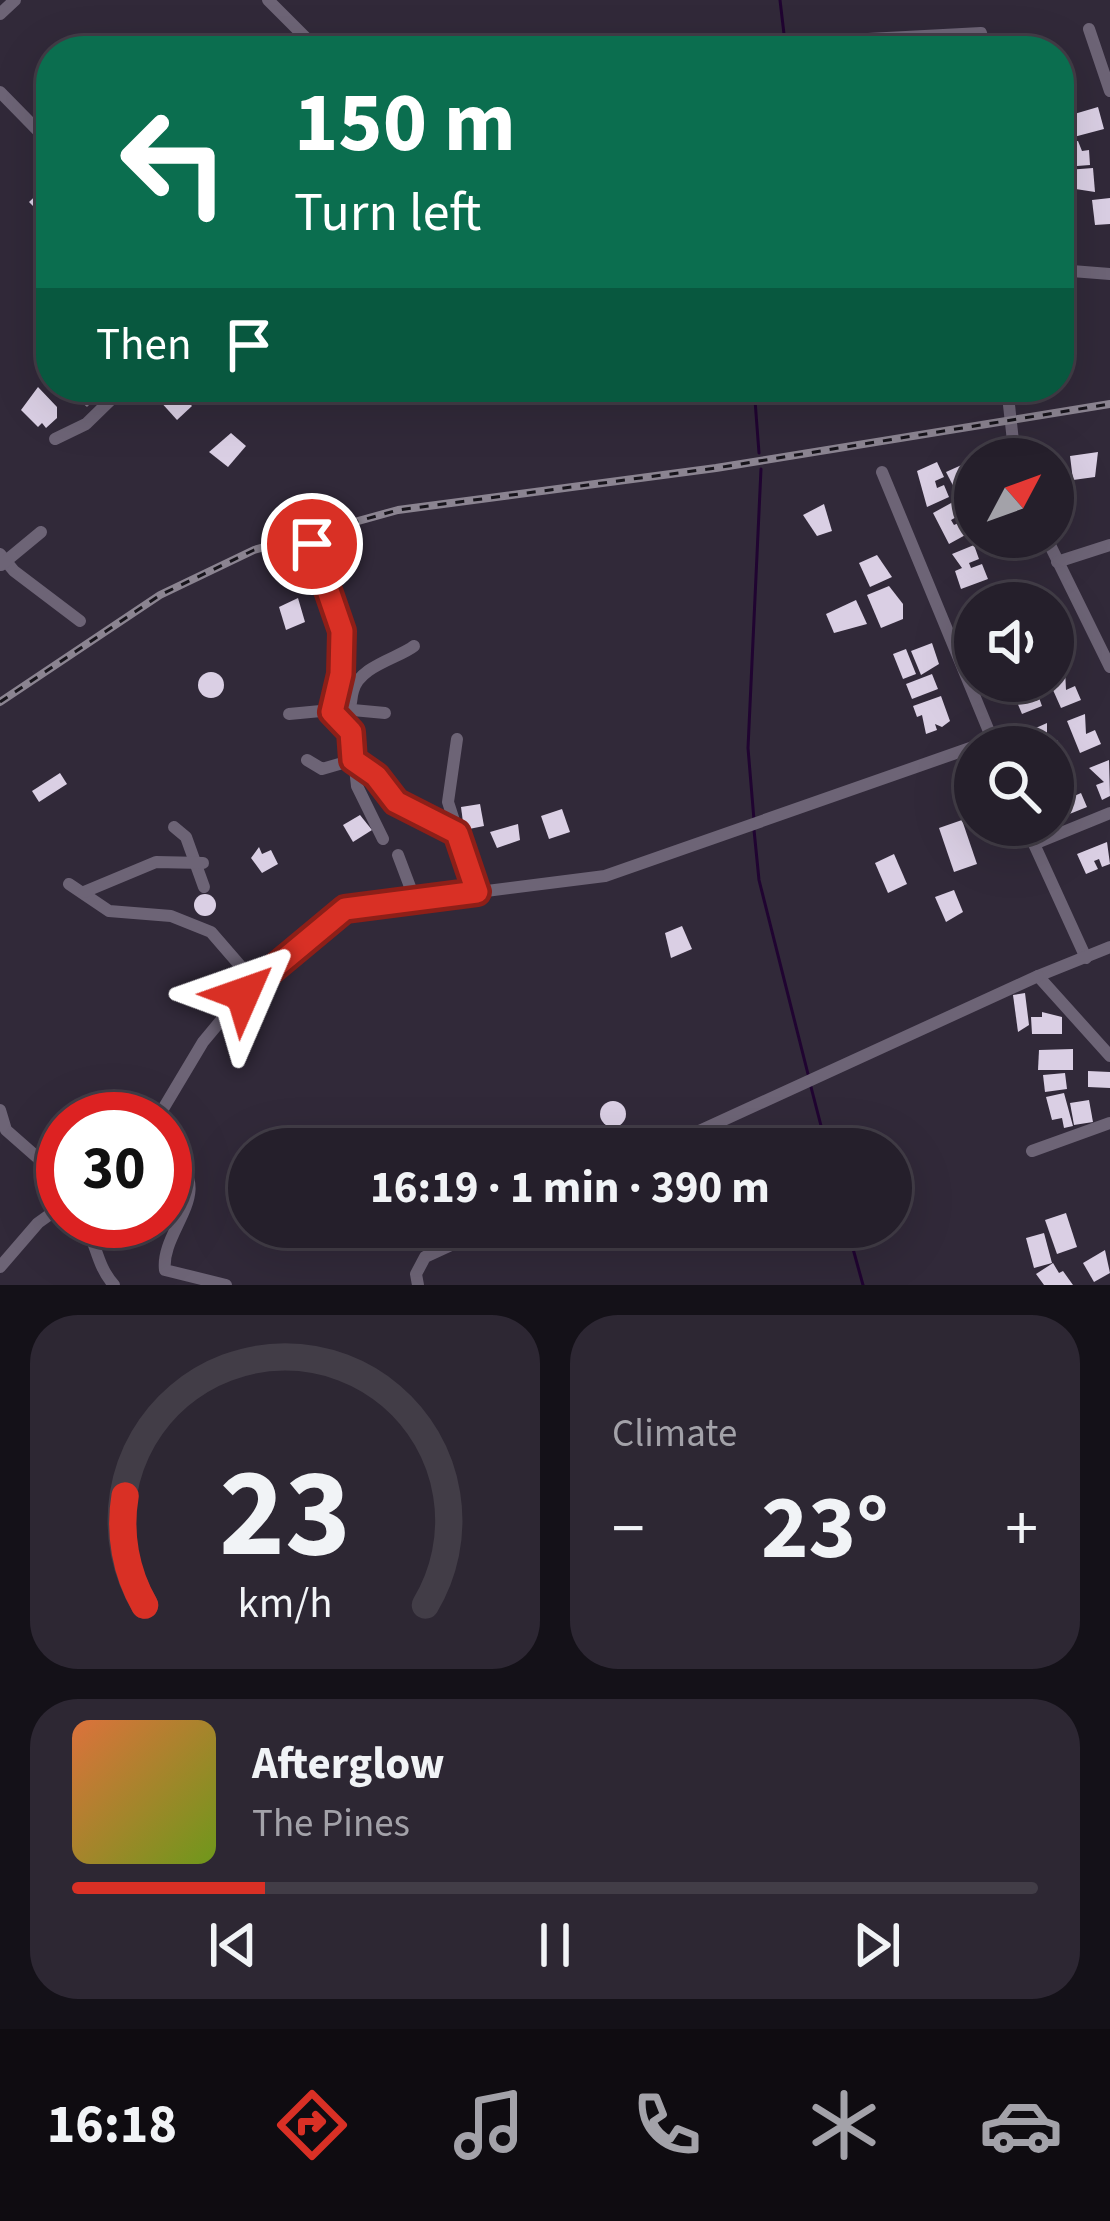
<!DOCTYPE html>
<html lang="en">
<head>
<meta charset="utf-8">
<style>
  body { margin:0; font-family:"Source Sans 3",sans-serif; background:#2d2733; color:#f1f3f6; height:100vh; display:flex; flex-direction:column; font-size:45px; white-space:nowrap }
  * { box-sizing:border-box; margin:0 }
  p { font-size:39px; color:#a3a2a9 }
  .icon { flex:none; width:66px; height:66px; fill:none; stroke:currentColor; stroke-width:2; stroke-linecap:round; stroke-linejoin:round }
  .map { position:relative; height:1285px; overflow:hidden }
  .details { display:flex; flex-direction:column; gap:30px; padding:30px; background:#141118; flex:1 }
  .details>* { flex:none }
  .guide { position:absolute; left:36px; top:36px; width:1038px; height:366px; border-radius:48px; box-shadow:0 12px 48px #0002,0 0 0 3px #423d47; background:#0b6e4f; color:#fff; overflow:hidden }
  .needle { width:78px; rotate:49deg }
  .fabs { position:absolute; left:954px; top:438px; display:grid; gap:24px }
  .fabs a { display:grid; place-items:center; width:120px; height:120px; border-radius:50%; background:#251f2b; box-shadow:0 12px 48px #0002,0 0 0 3px #423d47; font-size:60px }
  .speed { position:absolute; left:36px; top:1092px; display:flex; gap:24px; font-size:60px; font-weight:700; text-align:center }
  .speed>* { display:grid; place-content:center; width:156px; height:156px; border-radius:50%; background:#251f2b; box-shadow:0 12px 48px #0002,0 0 0 3px #423d47; line-height:1 }
  .speed .limit { border:18px solid #d22; background:#fff; color:#111 }
  .pin { position:absolute; display:grid; place-items:center; width:102px; height:102px; color:#fff; margin:-51px; border:6px solid #fff; border-radius:50%; box-shadow:0 3px 12px #0007 }
  .me { position:absolute; width:132px; margin:-66px; rotate:47deg; stroke-linejoin:round; filter:drop-shadow(0 0 9px #0008) }
  .turn { display:flex; align-items:center; gap:42px; height:252px; padding:0 60px; font-size:54px }
  .turn .icon { width:156px; height:156px; stroke-width:2.5 }
  .turn b { display:block; font-size:84px; line-height:102px }
  .then { display:flex; align-items:center; height:114px; padding:0 60px; background:#0003; gap:24px; font-size:45px }
  .big { font-size:90px; font-weight:700; line-height:1.1 }
  .details .card { flex:1; display:flex; flex-direction:column; justify-content:center; gap:18px; min-width:0; padding:0 42px; border-radius:48px; background:#2d2733 }
  .details .dial { align-items:center; gap:0 }
  .dial svg { height:312px; overflow:visible; fill:none; stroke:#423d47; stroke-width:7; stroke-linecap:round; text-anchor:middle }
  .dial text { fill:#f1f3f6; stroke:none }
  .song { display:flex; align-items:center; gap:36px }
  .cover { width:144px; height:144px; border-radius:18px; background:linear-gradient(135deg,hsl(20 70% 55%),hsl(80 70% 35%)) }
  .played { height:12px; border-radius:6px; background:linear-gradient(90deg,#d93025 20%,#423d47 20%) }
  .keys { display:flex; justify-content:space-around; direction:ltr }
  .heat { display:flex; justify-content:space-between; align-items:center; font-size:66px; direction:ltr }
  .details .tiles { flex:1; display:grid; gap:30px; grid-template-columns:1fr 1fr }
  .card:last-child { grid-column:span 2 }
  .trip { position:absolute; left:228px; top:1128px; width:684px; height:120px; border-radius:60px; background:#251f2b; box-shadow:0 12px 48px #0002,0 0 0 3px #423d47; font-weight:700; line-height:120px; text-align:center }
  .dock { display:flex; height:192px; justify-content:space-around; align-items:center; background:#0f0c11; color:#a3a2a9 }
  .dock .icon { width:84px; height:84px }
  .dock .current { color:#d93025 }
  .dock b { font-size:54px; color:#f1f3f6 }
  .map>svg:first-child { display:block }
  .lines { fill:none; stroke-linecap:round; stroke-linejoin:round }
  .stream { stroke:#200431; stroke-width:3 }
  .building { fill:#dacfe4 }
  .path { stroke:#7e7785; stroke-width:3; stroke-dasharray:6 6; stroke-linecap:butt }
  .minor { stroke:#6d6476; stroke-width:12 }
  .rail-casing { stroke:#8b8491; stroke-width:8 }
  .rail { stroke:#17141b; stroke-width:3; stroke-dasharray:9; stroke-linecap:butt }
  .route-casing { stroke:#8d1f18; stroke-width:30 }
  .route { stroke:#d93025; stroke-width:21 }
</style>
</head>
<body>
<div class="map">
<svg width="1110" height="1285" viewBox="0 0 1110 1285">
  <rect width="100%" height="100%" fill="#312939"/>
  <g class="lines">
    <g class="stream">
      <polyline points="780,0 786,51"/>
      <polyline points="754,387 759,453"/>
      <polyline points="754,820 748,748 761,469"/>
      <polyline points="754,830 759,880 809,1078"/>
      <polyline points="811,1087 827,1149"/>
      <polyline points="847,1227 863,1285"/>
    </g>
  </g>
  <g class="building">
    <polygon points="1098,107 1104,129 1070,138 1064,117"/>
    <polygon points="1078,141 1082,151 1089,150 1090,165 1064,167 1061,143"/>
    <polygon points="1093,168 1095,192 1069,188 1067,170"/>
    <polygon points="45,187 51,193 51,212 45,218 29,202"/>
    <polygon points="1110,198 1110,224 1095,225 1092,200"/>
    <polygon points="38,387 57,407 57,418 46,428 42,423 38,427 21,410"/>
    <polygon points="174,387 192,406 177,420 159,400"/>
    <polygon points="231,433 246,446 228,467 209,452"/>
    <polygon points="1098,452 1095,477 1073,480 1070,456"/>
    <polygon points="937,462 944,477 935,481 937,488 944,485 949,497 927,507 917,471"/>
    <polygon points="966,463 975,497 962,503 946,472"/>
    <polygon points="953,502 960,515 951,520 954,525 963,521 969,533 949,544 933,513"/>
    <polygon points="824,504 832,531 817,536 803,515"/>
    <polygon points="974,545 979,559 969,563 971,568 982,564 988,579 961,589 955,571 962,568 952,554"/>
    <polygon points="877,555 892,577 870,587 859,563"/>
    <polygon points="889,586 903,604 903,619 881,628 867,595"/>
    <polygon points="298,598 305,622 286,630 279,607"/>
    <polygon points="856,600 867,624 834,633 826,614"/>
    <polygon points="932,643 939,664 921,675 911,651"/>
    <polygon points="906,649 916,674 903,679 893,654"/>
    <polygon points="1065,669 1066,690 1075,686 1081,700 1061,708 1049,681"/>
    <circle cx="211" cy="685" r="13"/>
    <polygon points="932,674 938,689 912,699 906,684"/>
    <polygon points="1013,681 1029,681 1027,696 1037,692 1042,706 1022,714 1009,683"/>
    <polygon points="941,696 950,721 942,727 935,724 937,730 926,734 922,715 917,717 913,706"/>
    <polygon points="1085,714 1086,734 1095,730 1101,744 1080,753 1067,721"/>
    <polygon points="1047,723 1047,744 1057,740 1062,754 1053,758 1053,747 1036,747 1029,731"/>
    <polygon points="1109,760 1110,796 1102,800 1096,785 1104,782 1089,768"/>
    <polygon points="60,773 67,784 39,802 32,791"/>
    <polygon points="1071,776 1072,797 1081,793 1087,807 1067,815 1054,783"/>
    <circle cx="964" cy="794" r="11"/>
    <polygon points="480,804 484,826 464,830 461,807"/>
    <polygon points="562,809 570,832 549,839 541,816"/>
    <polygon points="360,815 372,830 353,842 343,825"/>
    <polygon points="962,820 977,864 954,872 939,828"/>
    <polygon points="518,824 520,840 497,848 490,832"/>
    <polygon points="1107,842 1110,864 1102,867 1099,859 1094,861 1098,869 1086,874 1077,854"/>
    <polygon points="259,847 262,854 271,850 278,864 262,873 251,858"/>
    <polygon points="894,854 907,884 888,893 875,863"/>
    <polygon points="954,890 963,912 946,922 935,897"/>
    <circle cx="205" cy="905" r="11"/>
    <polygon points="682,926 692,949 671,958 665,933"/>
    <polygon points="1025,993 1029,1025 1018,1032 1013,995"/>
    <polygon points="1042,1012 1062,1017 1062,1034 1032,1034 1031,1017 1042,1017"/>
    <polygon points="1073,1049 1073,1070 1038,1070 1039,1050"/>
    <polygon points="1088,1071 1110,1072 1110,1088 1088,1087"/>
    <polygon points="1065,1073 1067,1089 1045,1092 1043,1075"/>
    <polygon points="1064,1093 1073,1126 1064,1128 1062,1118 1052,1120 1046,1097"/>
    <polygon points="1089,1100 1093,1122 1074,1125 1070,1103"/>
    <circle cx="613" cy="1114" r="13"/>
    <polygon points="1066,1213 1077,1247 1057,1254 1045,1220"/>
    <polygon points="1044,1233 1052,1263 1034,1268 1026,1238"/>
    <polygon points="1105,1250 1110,1273 1094,1282 1083,1263"/>
    <polygon points="1053,1263 1059,1273 1063,1271 1073,1285 1044,1285 1036,1274"/>
  </g>
  <g class="lines">
    <g class="path">
      <polyline points="48,317 51,328"/>
      <polyline points="67,387 88,406"/>
    </g>
    <g class="minor">
      <polyline points="268,0 319,51"/>
      <polyline points="0,14 15,0"/>
      <polyline points="1089,29 1110,91"/>
      <polyline points="868,39 981,33 986,51"/>
      <polyline points="0,92 51,144"/>
      <polyline points="1059,270 1110,274"/>
      <polyline points="1007,387 1015,459"/>
      <polyline points="55,439 86,424 124,387"/>
      <polyline points="882,472 995,746"/>
      <polyline points="317,530 312,544 342,631 341,674 331,712 351,732 357,786 383,839"/>
      <polyline points="1046,537 1110,667"/>
      <polyline points="0,554 14,571 80,621"/>
      <polyline points="1057,562 1110,545"/>
      <polyline points="1,565 41,532"/>
      <path d="M349 709C352 703 351 697 353 691 359 666 399 658 414 646"/>
      <polyline points="289,714 342,709 385,713"/>
      <polyline points="457,739 448,802 477,892"/>
      <polyline points="307,760 322,769 353,760 376,776 396,802 456,833"/>
      <polyline points="1026,825 1034,844 1110,813"/>
      <polyline points="174,827 186,837 204,887"/>
      <polyline points="1034,844 1086,958"/>
      <polyline points="398,855 415,900"/>
      <polyline points="69,884 109,911 171,916 211,932 256,984"/>
      <polyline points="84,892 156,862 203,863"/>
      <polyline points="1110,947 1038,976 1110,1056"/>
      <polyline points="0,1110 6,1130 39,1159 63,1192"/>
      <polyline points="157,1119 203,1042 243,994 345,909 605,876 993,740"/>
      <polyline points="660,1149 1038,976"/>
      <polyline points="1032,1151 1110,1123"/>
      <path d="M170 1157C219 1190 160 1230 165 1270L226 1285"/>
      <path d="M83 1221C97 1243 96 1265 114 1285"/>
      <polyline points="121,1241 134,1221"/>
      <polyline points="0,1267 38,1223 63,1205"/>
      <polyline points="418,1285 416,1274 425,1257 490,1227"/>
    </g>
    <g class="rail-casing">
      <polyline id="rail" points="0,702 160,595 254,550 398,510 716,468 1110,404"/>
    </g>
    <use href="#rail" class="rail"/>
  </g>
  <g class="lines">
    <g class="route-casing">
      <polyline id="route" points="243,994 345,909 477,892 457,833 396,802 376,776 353,760 351,732 332,712 341,674 342,631 312,544"/>
    </g>
    <use href="#route" class="route"/>
  </g>
</svg>
<div class="fabs">
<a><svg class="needle" viewBox="-14 -14 28 28"><path d="M0-13l5 13h-10z" fill="#e53935"/><path d="M0 13l5-13h-10z" fill="#a3a2a9"/></svg></a>
<a><svg class="icon" aria-label="sound" viewBox="0 0 24 24"><path d="M4 9h4l5-4v14l-5-4H4zM17 9q2 3 0 6"/></svg></a>
<a><svg class="icon" aria-label="search" viewBox="0 0 24 24"><circle cx="10" cy="10" r="6"/><path d="M15 15l6 6"/></svg></a>
</div>
<div class="speed"><div class="limit">30</div></div>
<div class="pin" style="left:312px;top:544px;background:#d93025"><svg class="icon" aria-label="arrive" viewBox="0 0 24 24"><path d="M6 21V4h12l-3 4 3 4H6"/></svg></div>
<svg class="me" style="left:243px;top:994px" viewBox="-20 -20 40 40"><path d="M0-17L14 15 0 8-14 15z" fill="#d93025" stroke="#fff" stroke-width="4"/></svg>
<div class="trip">16:19 · 1 min · 390 m</div>
<div class="guide">
<div class="turn"><svg class="icon" aria-label="left" viewBox="0 0 24 24"><path d="M17 20v-9H6M10 6l-5 5 5 5"/></svg><div><b>150 m</b>Turn left</div></div>
<div class="then">Then<svg class="icon" aria-label="arrive" viewBox="0 0 24 24"><path d="M6 21V4h12l-3 4 3 4H6"/></svg></div>
</div>
</div>
<section class="details">
<div class="tiles">
<div class="card dial"><svg viewBox="0 0 100 80">
<path d="M14 69A42 42 0 1 1 86 69"/>
<path d="M14 69A42 42 0 0 1 9 41" stroke="#d93025"/>
<text x="50" y="56" font-size="32" font-weight="700">23</text>
<text x="50" y="72" font-size="11">km/h</text>
</svg></div>
<div class="card"><p>Climate</p>
<div class="heat"><a>−</a><b class="big">23°</b><a>+</a></div>
</div>
<div class="card">
<div class="song"><i class="cover"></i><div><b>Afterglow</b><p>The Pines</p></div></div>
<div class="played"></div>
<div class="keys"><svg class="icon" aria-label="previous" viewBox="0 0 24 24"><path d="M18 5L8 12l10 7zM5 5v14"/></svg><svg class="icon" aria-label="pause" viewBox="0 0 24 24"><path d="M8 5v14M16 5v14"/></svg><svg class="icon" aria-label="next" viewBox="0 0 24 24"><path d="M6 5l10 7-10 7zM19 5v14"/></svg></div>
</div>
</div>
</section>
<nav class="dock">
<b>16:18</b>
<svg class="icon current" aria-label="directions" viewBox="0 0 24 24"><path d="M12 3l9 9-9 9-9-9zM9 14v-3h6M13 9l2 2-2 2"/></svg>
<svg class="icon" aria-label="music" viewBox="0 0 24 24"><path d="M9 18V5l10-2v13"/><circle cx="6" cy="18" r="3"/><circle cx="16" cy="16" r="3"/></svg>
<svg class="icon" aria-label="phone" viewBox="0 0 24 24"><path d="M5 4h4l2 5-3 2q2 4 5 5l2-3 5 2v4C11 20 4 13 5 4z"/></svg>
<svg class="icon" aria-label="climate" viewBox="0 0 24 24"><path d="M12 3v18M4 7l16 10M4 17L20 7"/></svg>
<svg class="icon" aria-label="car" viewBox="0 0 24 24"><path d="M5 17H2v-5l4-1 3-4h7l3 4 3 1v5h-3M9 17h6M6 11h13"/><circle cx="7" cy="17" r="2"/><circle cx="17" cy="17" r="2"/></svg>
</nav>
</body>
</html>
